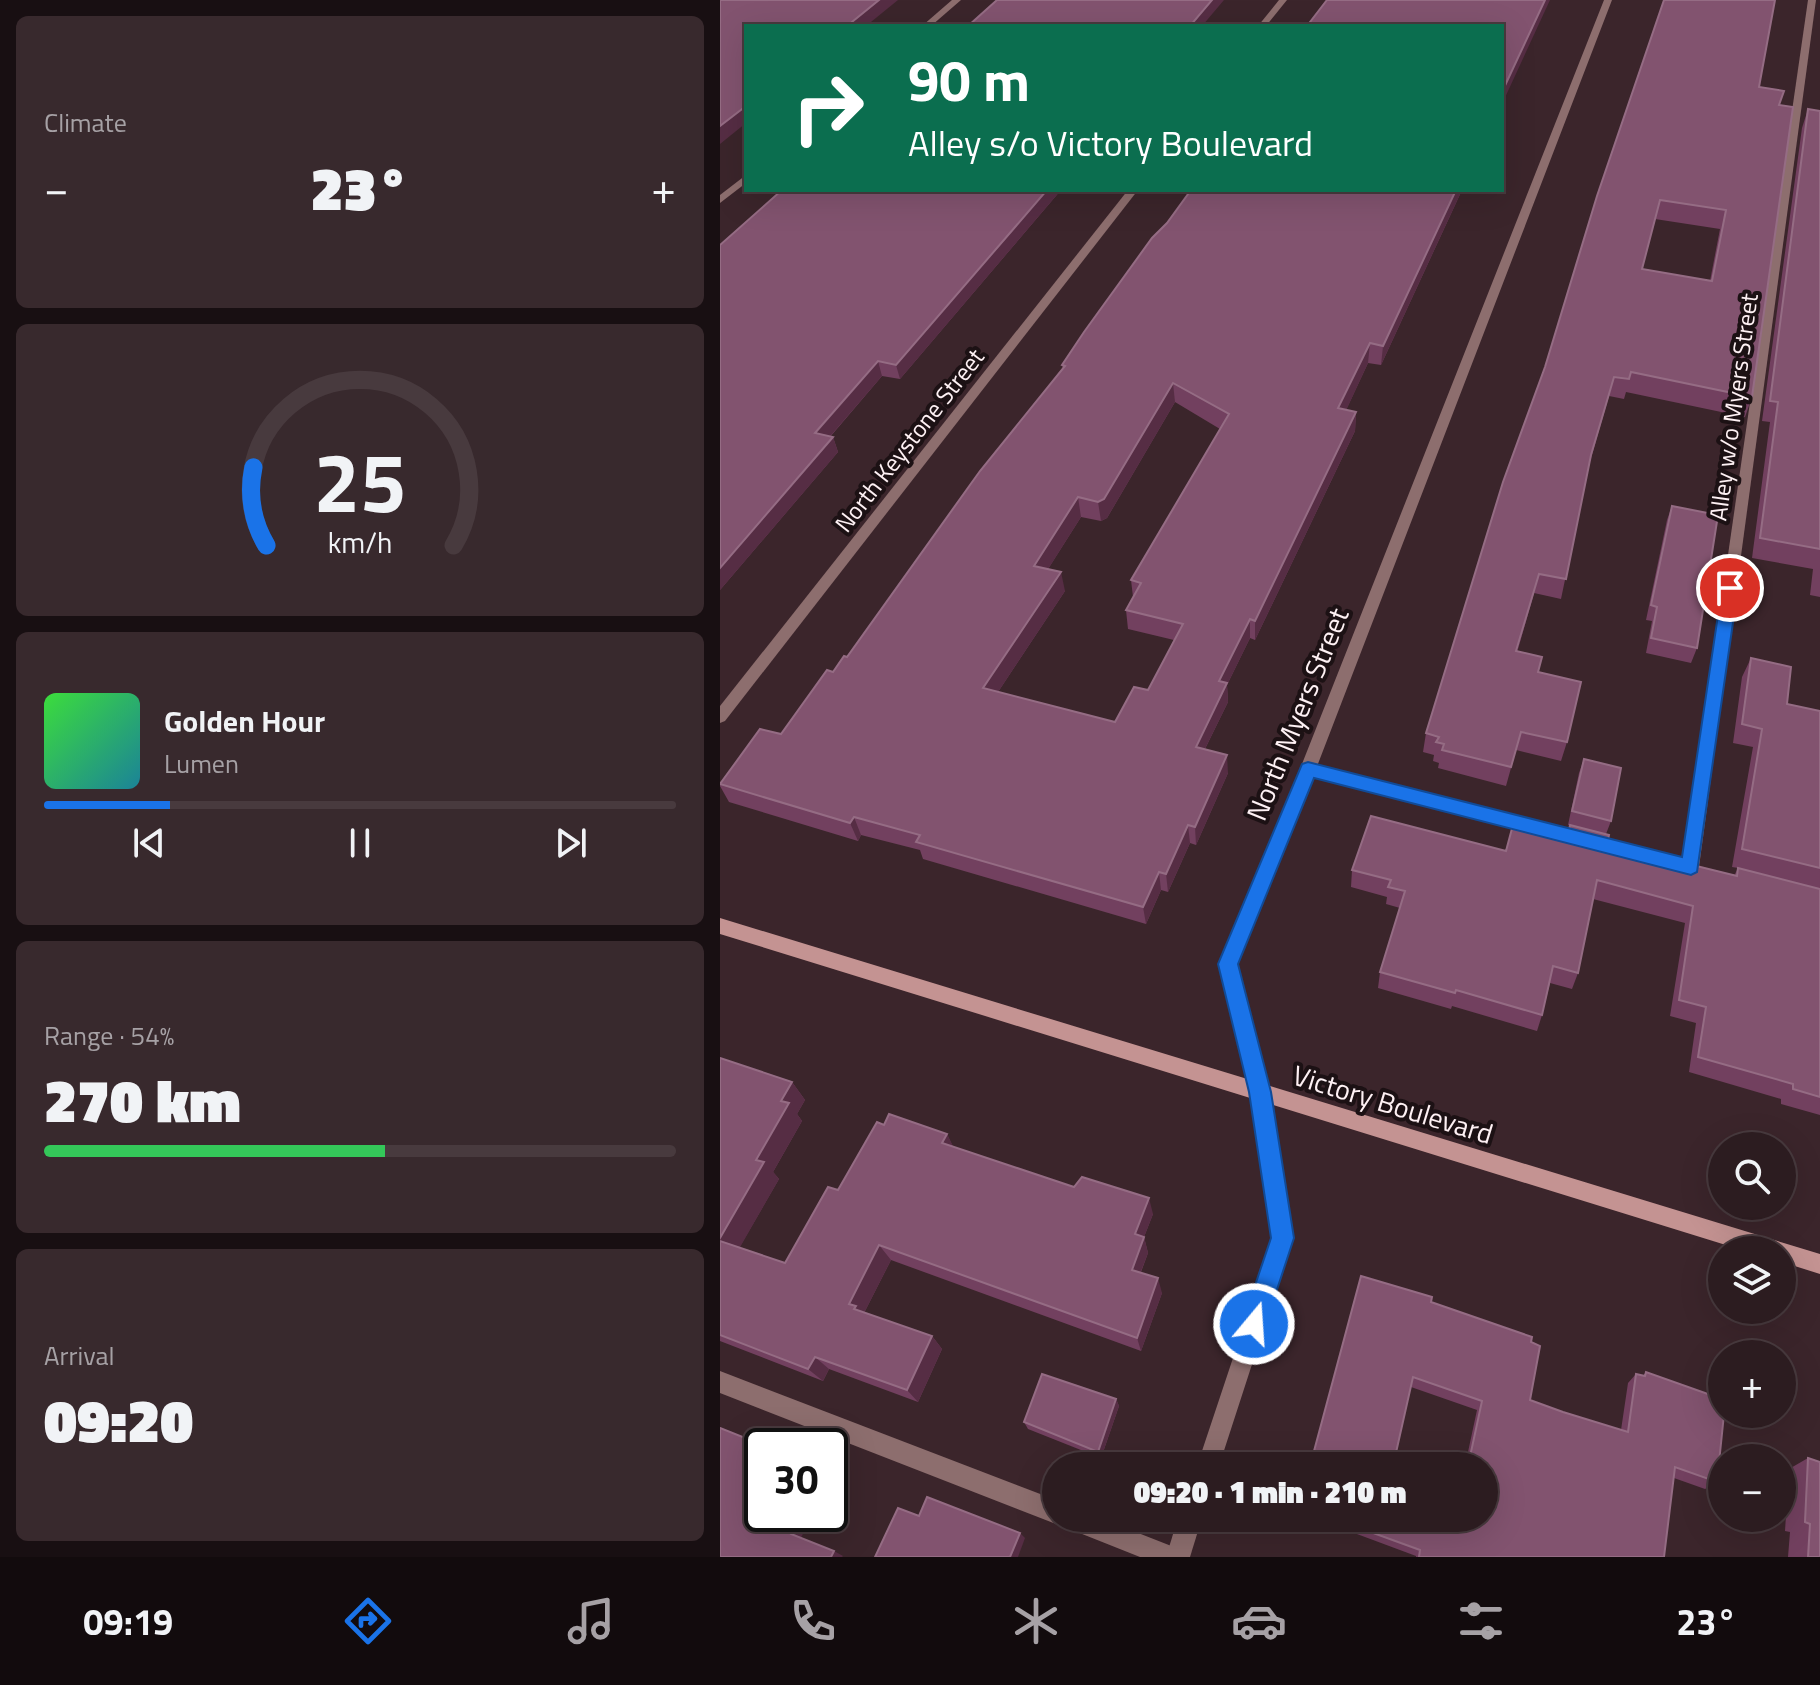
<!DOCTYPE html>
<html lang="en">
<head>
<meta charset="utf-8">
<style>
  body { margin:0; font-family:"Titillium Web",sans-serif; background:#38292d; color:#f1f3f6; height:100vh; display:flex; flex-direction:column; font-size:30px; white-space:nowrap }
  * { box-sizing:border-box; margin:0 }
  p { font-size:26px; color:#a6a1a5 }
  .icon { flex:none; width:44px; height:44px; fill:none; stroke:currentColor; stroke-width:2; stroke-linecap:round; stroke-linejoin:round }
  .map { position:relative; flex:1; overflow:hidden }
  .drawer { display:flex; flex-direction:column; gap:16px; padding:16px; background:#180f12; width:720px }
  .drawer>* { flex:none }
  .hud { position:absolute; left:24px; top:24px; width:760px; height:168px; border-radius:0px; box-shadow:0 8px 32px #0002,0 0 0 2px #483a3e; background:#0b6e4f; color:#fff; overflow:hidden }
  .fabs { position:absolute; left:988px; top:1132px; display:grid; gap:16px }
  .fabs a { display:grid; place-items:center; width:88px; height:88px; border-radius:50%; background:#2c1c20; box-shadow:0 8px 32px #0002,0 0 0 2px #483a3e; font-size:40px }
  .speed { position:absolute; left:24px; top:1428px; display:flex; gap:16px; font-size:40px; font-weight:700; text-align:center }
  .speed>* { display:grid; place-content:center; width:104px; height:104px; border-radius:50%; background:#2c1c20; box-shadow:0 8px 32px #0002,0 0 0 2px #483a3e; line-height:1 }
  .speed .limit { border:4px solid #111; border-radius:12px; background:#fff; color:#111 }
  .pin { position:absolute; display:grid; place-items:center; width:68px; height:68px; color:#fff; margin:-34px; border:4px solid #fff; border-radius:50%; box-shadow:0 2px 8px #0007 }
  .me { position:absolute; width:88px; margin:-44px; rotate:18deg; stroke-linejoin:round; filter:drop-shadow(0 0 6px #0008) }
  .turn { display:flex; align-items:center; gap:28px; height:168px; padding:0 32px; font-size:36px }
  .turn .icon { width:104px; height:104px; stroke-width:2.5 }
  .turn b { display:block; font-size:56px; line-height:68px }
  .big { font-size:60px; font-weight:800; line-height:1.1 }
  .drawer .widget { flex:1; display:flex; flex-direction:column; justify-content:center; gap:12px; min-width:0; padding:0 28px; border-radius:12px; background:#38292d }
  .drawer .dial { align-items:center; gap:0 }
  .dial svg { height:208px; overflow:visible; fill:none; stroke:#483a3e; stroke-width:7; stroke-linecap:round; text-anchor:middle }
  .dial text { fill:#f1f3f6; stroke:none }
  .song { display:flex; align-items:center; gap:24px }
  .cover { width:96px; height:96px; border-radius:12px; background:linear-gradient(135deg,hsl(120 70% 55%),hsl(190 70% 35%)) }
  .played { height:8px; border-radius:4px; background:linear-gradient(90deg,#1a73e8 20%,#483a3e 20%) }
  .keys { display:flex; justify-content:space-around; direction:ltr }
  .heat { display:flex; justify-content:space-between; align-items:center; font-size:44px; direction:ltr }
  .charge { height:12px; border-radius:6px; background:linear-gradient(90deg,#34c759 54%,#483a3e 0) }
  .trip { position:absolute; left:322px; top:1452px; width:456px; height:80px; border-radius:40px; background:#2c1c20; box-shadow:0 8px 32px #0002,0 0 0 2px #483a3e; font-weight:800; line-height:80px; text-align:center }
  .dock { display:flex; height:128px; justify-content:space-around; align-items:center; background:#120b0d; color:#a6a1a5 }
  .dock .icon { width:56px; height:56px }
  .dock .selected { color:#1a73e8 }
  .dock b { font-size:36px; color:#f1f3f6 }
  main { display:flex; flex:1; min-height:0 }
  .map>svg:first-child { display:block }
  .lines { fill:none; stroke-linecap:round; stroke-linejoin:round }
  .lane { fill:#8d6e6e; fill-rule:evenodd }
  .street { fill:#8d6e6e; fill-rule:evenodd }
  .secondary { fill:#c49392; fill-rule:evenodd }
  .wall { fill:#72405f; fill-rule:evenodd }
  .shaded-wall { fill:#562d44 }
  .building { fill:#82536f; stroke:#956c84; stroke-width:2; fill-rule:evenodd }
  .route { fill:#1a73e8; stroke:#114b97; stroke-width:2 }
  .labels { text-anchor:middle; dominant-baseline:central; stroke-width:8; stroke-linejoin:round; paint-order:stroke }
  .far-street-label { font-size:24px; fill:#fef1f4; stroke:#1c1114 }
  .street-label { font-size:28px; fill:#fef1f4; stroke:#1c1114 }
</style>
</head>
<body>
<main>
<section class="drawer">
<div class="widget"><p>Climate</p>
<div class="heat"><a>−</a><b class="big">23°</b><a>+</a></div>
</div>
<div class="widget dial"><svg viewBox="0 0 100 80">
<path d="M14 69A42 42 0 1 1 86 69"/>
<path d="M14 69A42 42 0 0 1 9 39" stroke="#1a73e8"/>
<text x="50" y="56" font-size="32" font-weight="700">25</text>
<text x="50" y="72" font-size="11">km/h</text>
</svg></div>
<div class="widget">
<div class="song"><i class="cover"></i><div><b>Golden Hour</b><p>Lumen</p></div></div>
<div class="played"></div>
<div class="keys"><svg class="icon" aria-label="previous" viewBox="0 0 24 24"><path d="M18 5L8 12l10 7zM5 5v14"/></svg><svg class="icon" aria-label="pause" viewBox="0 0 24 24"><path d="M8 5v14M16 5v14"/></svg><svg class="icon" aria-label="next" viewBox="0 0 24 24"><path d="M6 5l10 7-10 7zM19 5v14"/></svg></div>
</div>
<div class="widget"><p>Range · 54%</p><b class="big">270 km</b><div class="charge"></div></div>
<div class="widget"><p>Arrival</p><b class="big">09:20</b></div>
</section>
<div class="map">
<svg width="1100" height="1557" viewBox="0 0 1100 1557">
  <rect width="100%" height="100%" fill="#3b252b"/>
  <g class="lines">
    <g class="lane">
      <polygon points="1088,0 1096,0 979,867 977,872 971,874 965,872 963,867"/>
      <polygon points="588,763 811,819 817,821 819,826 817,831 811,833 582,773 580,769 582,765"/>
      <polygon points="0,1371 336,1500 336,1518 380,1518 459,1549 463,1557 420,1557 342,1526 340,1522 336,1524 0,1393"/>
    </g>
    <g class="street">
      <polygon points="232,0 241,0 211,26 202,26"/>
      <polygon points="559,0 567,0 546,26 538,26"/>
      <polygon points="884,0 892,0 596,769 517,964 550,1092 573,1238 499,1466 477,1466 553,1238 530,1092 499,964 580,769"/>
      <polygon points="26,175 26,183 0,203 0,195"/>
      <polygon points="408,190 418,190 5,721 0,723 0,706"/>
      <polygon points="458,1518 482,1518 470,1557 446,1557"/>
    </g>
    <polygon class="secondary" points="0,918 1100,1254 1100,1274 1062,1262 1062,1250 1022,1250 0,934"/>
  </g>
  <g class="wall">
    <path d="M1039 87 1059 105 1032 397 1025 417 906 392 904 399 889 396 869 465 841 599 814 593 797 652 818 672 847 742 841 761 796 750 786 786 718 768 719 763 713 761 714 755 703 752 706 733 825 367 877 196ZM935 219 1000 229 990 281 922 269Z"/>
    <polygon points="1088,109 1100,111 1100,597 1090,595 1093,569 1032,558 1050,422 1042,421 1082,128"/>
    <polygon points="62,190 341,190 180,379 162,376 110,437 113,437 118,452 0,590"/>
    <path d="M471 190H742L661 365 648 363 626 410 636 412 635 431 535 640 530 638 507 685 508 702 485 749 508 773 476 845 470 843 448 892 441 890 426 924 203 859 200 850 141 835 138 841 9 802 0 786V783L61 734 127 657 343 369 342 365ZM455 402 500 429 411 580 413 597 406 610 408 629 454 640 428 690 395 722 278 692 345 591 328 569 361 517 381 521 387 518Z"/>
    <polygon points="952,506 977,648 971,663 926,653 932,621 926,620 947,520"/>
    <polygon points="1031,658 1067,704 1100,711 1100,1115 1061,1104 1061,1099 969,1072 976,1023 950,1016 965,923 873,899 858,973 852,989 830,983 822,1015 817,1031 732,1006 731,1009 658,988 660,972 680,908 666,904 667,897 631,887 632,870 786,851 847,834 850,825 848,825 859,773 864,759 891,821 886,834 887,844 1014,876 1018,868 1012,867 1033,747 1013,743 1022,677"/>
    <polygon points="0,1058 72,1082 85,1100 77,1114 82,1121 53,1172 59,1179 19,1248 65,1263 164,1125 227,1134 233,1147 433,1214 424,1237 428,1253 421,1272 442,1293 421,1351 171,1260 144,1313 212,1336 222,1349 198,1402 109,1369 103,1381 0,1341"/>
    <polygon points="711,1302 811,1342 810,1400 843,1412 901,1430 908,1383 916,1374 923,1376 926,1372 997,1482 985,1489 954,1478 944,1557 696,1557 696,1556 594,1518 711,1518 732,1526 734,1518 764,1518 764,1466 745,1466 757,1410 691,1387"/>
    <polygon points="396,1399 399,1406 381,1458 308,1429 304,1422"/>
    <polygon points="1088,1458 1100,1557 1068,1557 1070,1532 1065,1531 1069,1469"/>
  </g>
  <g class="shaded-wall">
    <polygon points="159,0 178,0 146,26 127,26"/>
    <polygon points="492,0 504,0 482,26 470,26"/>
    <polygon points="825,0 830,0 782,104 782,92"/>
    <polygon points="26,106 26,123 0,144 0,126"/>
    <polygon points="327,190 341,190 180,379 176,365"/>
    <polygon points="736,190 742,190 661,365 663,346"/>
    <polygon points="650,343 648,363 618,428 618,408"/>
    <polygon points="158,361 162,376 100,448 95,433"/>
    <polygon points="894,377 889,396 866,475 871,455"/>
    <polygon points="453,383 455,402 387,518 381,521 378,502"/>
    <polygon points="636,412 635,431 535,640 535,621"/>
    <polygon points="113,437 118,452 0,590 0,568"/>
    <polygon points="358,497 361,517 318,585 314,566"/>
    <polygon points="341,572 345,591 268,707 263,688"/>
    <polygon points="819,574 814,593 792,671 796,651"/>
    <polygon points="530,619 530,638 507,685 508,702 477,765 476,747 499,681"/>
    <polygon points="507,755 508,773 476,845 475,827"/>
    <polygon points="134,817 141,835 138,841 130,823"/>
    <polygon points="468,825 470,843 448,892 446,874"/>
    <polygon points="439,872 441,890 426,924 423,907"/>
    <polygon points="72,1082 85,1100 77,1114 82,1121 53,1172 59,1179 15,1256 0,1242 0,1238 61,1101"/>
    <polygon points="227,1134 236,1152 222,1143"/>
    <polygon points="429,1198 433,1214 424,1237 428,1253 416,1284 412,1270 415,1234"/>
    <polygon points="159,1245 171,1260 143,1315 148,1320 129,1304"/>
    <polygon points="438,1278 442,1293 421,1351 417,1338"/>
    <polygon points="212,1336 222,1349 198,1402 187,1390"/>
    <polygon points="95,1357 109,1369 103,1381 88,1369"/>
    <polygon points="396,1399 399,1406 381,1458 378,1452"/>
    <polygon points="80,1514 92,1514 81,1538 71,1534"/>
    <polygon points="300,1533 305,1538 298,1557 290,1557"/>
    <polygon points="114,1551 123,1556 122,1557 111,1557"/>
  </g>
  <g class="building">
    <polygon points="0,0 159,0 127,26 26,26 26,106 0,126"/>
    <polygon points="277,0 492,0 470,26 248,26"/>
    <polygon points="607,0 825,0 782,92 782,26 587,26"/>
    <path d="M944 0H1055L1039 87 1064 91 1059 105 1073 107 1032 397 911 372 909 379 894 377 871 455 846 579 819 574 796 651 822 657 818 672 861 682 847 742 801 732 791 767 722 750 724 744 716 742 719 737 706 733 783 482 825 367 877 196ZM940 200 1006 210 992 281 922 269Z"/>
    <polygon points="1088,109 1100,111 1100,549 1040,538 1058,402 1050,401"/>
    <polygon points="62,190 327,190 176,365 158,361 95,433 113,437 0,568 0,245"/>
    <path d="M471 190H736L663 346 650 343 618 408 636 412 535 621 530 619 499 681 507 683 476 747 507 755 475 827 468 825 446 874 439 872 423 907 196 842 200 835 134 817 130 823 0 784 40 729 61 734 107 670 113 672 124 656 127 657 260 471 345 366 342 365 364 332 432 238 447 223ZM453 383 509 414 411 580 421 583 406 610 463 624 428 690 414 687 395 722 263 688 341 572 314 566 358 497 378 502 384 499Z"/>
    <polygon points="952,506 998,515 977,648 931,638 937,607 931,605"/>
    <polygon points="1031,658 1071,667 1067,704 1100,711 1100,868 1022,849 1042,729 1022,724"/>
    <polygon points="864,759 901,768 891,821 852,811"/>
    <polygon points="651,816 786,851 794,821 848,835 850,825 889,835 887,844 1017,876 1018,868 1100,889 1100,1097 1073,1089 1073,1084 978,1057 986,1007 959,1000 973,906 877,880 858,973 833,966 822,1015 736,990 735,993 660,972 685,891 668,887 671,880 632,870"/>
    <polygon points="0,1058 72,1082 61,1101 69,1103 36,1160 44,1162 0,1238"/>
    <polygon points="169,1114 227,1134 222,1143 354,1187 362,1177 429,1198 415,1234 424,1237 412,1270 438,1278 417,1338 159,1245 129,1304 136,1306 134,1309 212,1336 187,1390 95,1357 88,1369 0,1335 0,1241 65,1263 108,1187 118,1190 157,1122 164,1125"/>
    <polygon points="641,1276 712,1297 711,1302 812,1337 811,1342 820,1346 810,1400 843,1412 908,1432 916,1374 925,1376 926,1372 1002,1399 1002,1414 1004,1414 997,1482 955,1467 944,1557 699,1557 700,1550 612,1518 711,1518 735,1527 737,1518 764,1518 764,1466 748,1466 762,1401 693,1377 673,1466 590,1466"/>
    <polygon points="322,1374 396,1399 378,1452 304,1422"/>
    <polygon points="0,1428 25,1438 30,1429 74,1446 42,1446 42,1514 80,1514 71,1534 114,1551 111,1557 0,1557"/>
    <polygon points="1088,1458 1100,1462 1100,1557 1088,1557 1090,1524 1085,1522"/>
    <polygon points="207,1497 300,1533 290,1557 155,1557 178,1508 199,1516"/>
  </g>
  <polygon class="route" points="1010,583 1018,588 977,872 971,875 594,778 518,964 551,1092 574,1238 543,1332 534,1336 526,1332 522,1324 551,1238 529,1092 498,964 582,764 588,762 962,857 1002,588"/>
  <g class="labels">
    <g class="far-street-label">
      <text transform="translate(1013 407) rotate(-82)">Alley w/o Myers Street</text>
      <text transform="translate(189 440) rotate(-52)">North Keystone Street</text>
    </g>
    <g class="street-label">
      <text transform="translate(577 714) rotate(-68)">North Myers Street</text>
      <text transform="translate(673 1104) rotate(17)">Victory Boulevard</text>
    </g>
  </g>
</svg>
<div class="fabs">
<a><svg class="icon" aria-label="search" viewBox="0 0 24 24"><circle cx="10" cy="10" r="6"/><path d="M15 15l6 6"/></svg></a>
<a><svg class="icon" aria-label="layers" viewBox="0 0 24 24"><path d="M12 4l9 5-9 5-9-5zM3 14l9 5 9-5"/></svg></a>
<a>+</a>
<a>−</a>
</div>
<div class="speed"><div class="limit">30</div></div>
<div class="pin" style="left:1010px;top:588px;background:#d93025"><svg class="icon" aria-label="arrive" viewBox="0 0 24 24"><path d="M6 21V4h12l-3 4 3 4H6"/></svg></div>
<svg class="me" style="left:534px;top:1324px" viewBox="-20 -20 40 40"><circle r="17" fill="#1a73e8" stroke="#fff" stroke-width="3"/><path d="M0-11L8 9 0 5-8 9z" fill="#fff"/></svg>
<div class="trip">09:20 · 1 min · 210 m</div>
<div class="hud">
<div class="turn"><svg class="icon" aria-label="right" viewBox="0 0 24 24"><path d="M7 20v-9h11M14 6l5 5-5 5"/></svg><div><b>90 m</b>Alley s/o Victory Boulevard</div></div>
</div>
</div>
</main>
<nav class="dock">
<b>09:19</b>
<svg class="icon selected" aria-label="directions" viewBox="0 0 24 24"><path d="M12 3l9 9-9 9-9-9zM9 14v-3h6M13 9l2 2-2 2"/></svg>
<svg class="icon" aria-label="music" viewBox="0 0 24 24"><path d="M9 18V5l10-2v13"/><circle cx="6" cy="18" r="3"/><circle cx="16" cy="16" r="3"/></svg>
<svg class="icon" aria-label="phone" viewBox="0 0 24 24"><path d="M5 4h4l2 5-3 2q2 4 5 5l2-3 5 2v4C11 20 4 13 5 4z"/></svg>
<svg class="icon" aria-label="climate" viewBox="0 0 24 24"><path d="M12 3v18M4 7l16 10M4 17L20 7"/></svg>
<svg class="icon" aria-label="car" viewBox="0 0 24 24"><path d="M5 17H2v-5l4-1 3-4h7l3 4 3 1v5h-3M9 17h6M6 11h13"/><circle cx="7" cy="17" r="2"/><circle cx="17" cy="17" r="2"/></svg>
<svg class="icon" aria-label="filters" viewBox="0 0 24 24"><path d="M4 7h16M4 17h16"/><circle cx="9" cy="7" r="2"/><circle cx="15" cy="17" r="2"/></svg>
<b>23°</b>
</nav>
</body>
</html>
